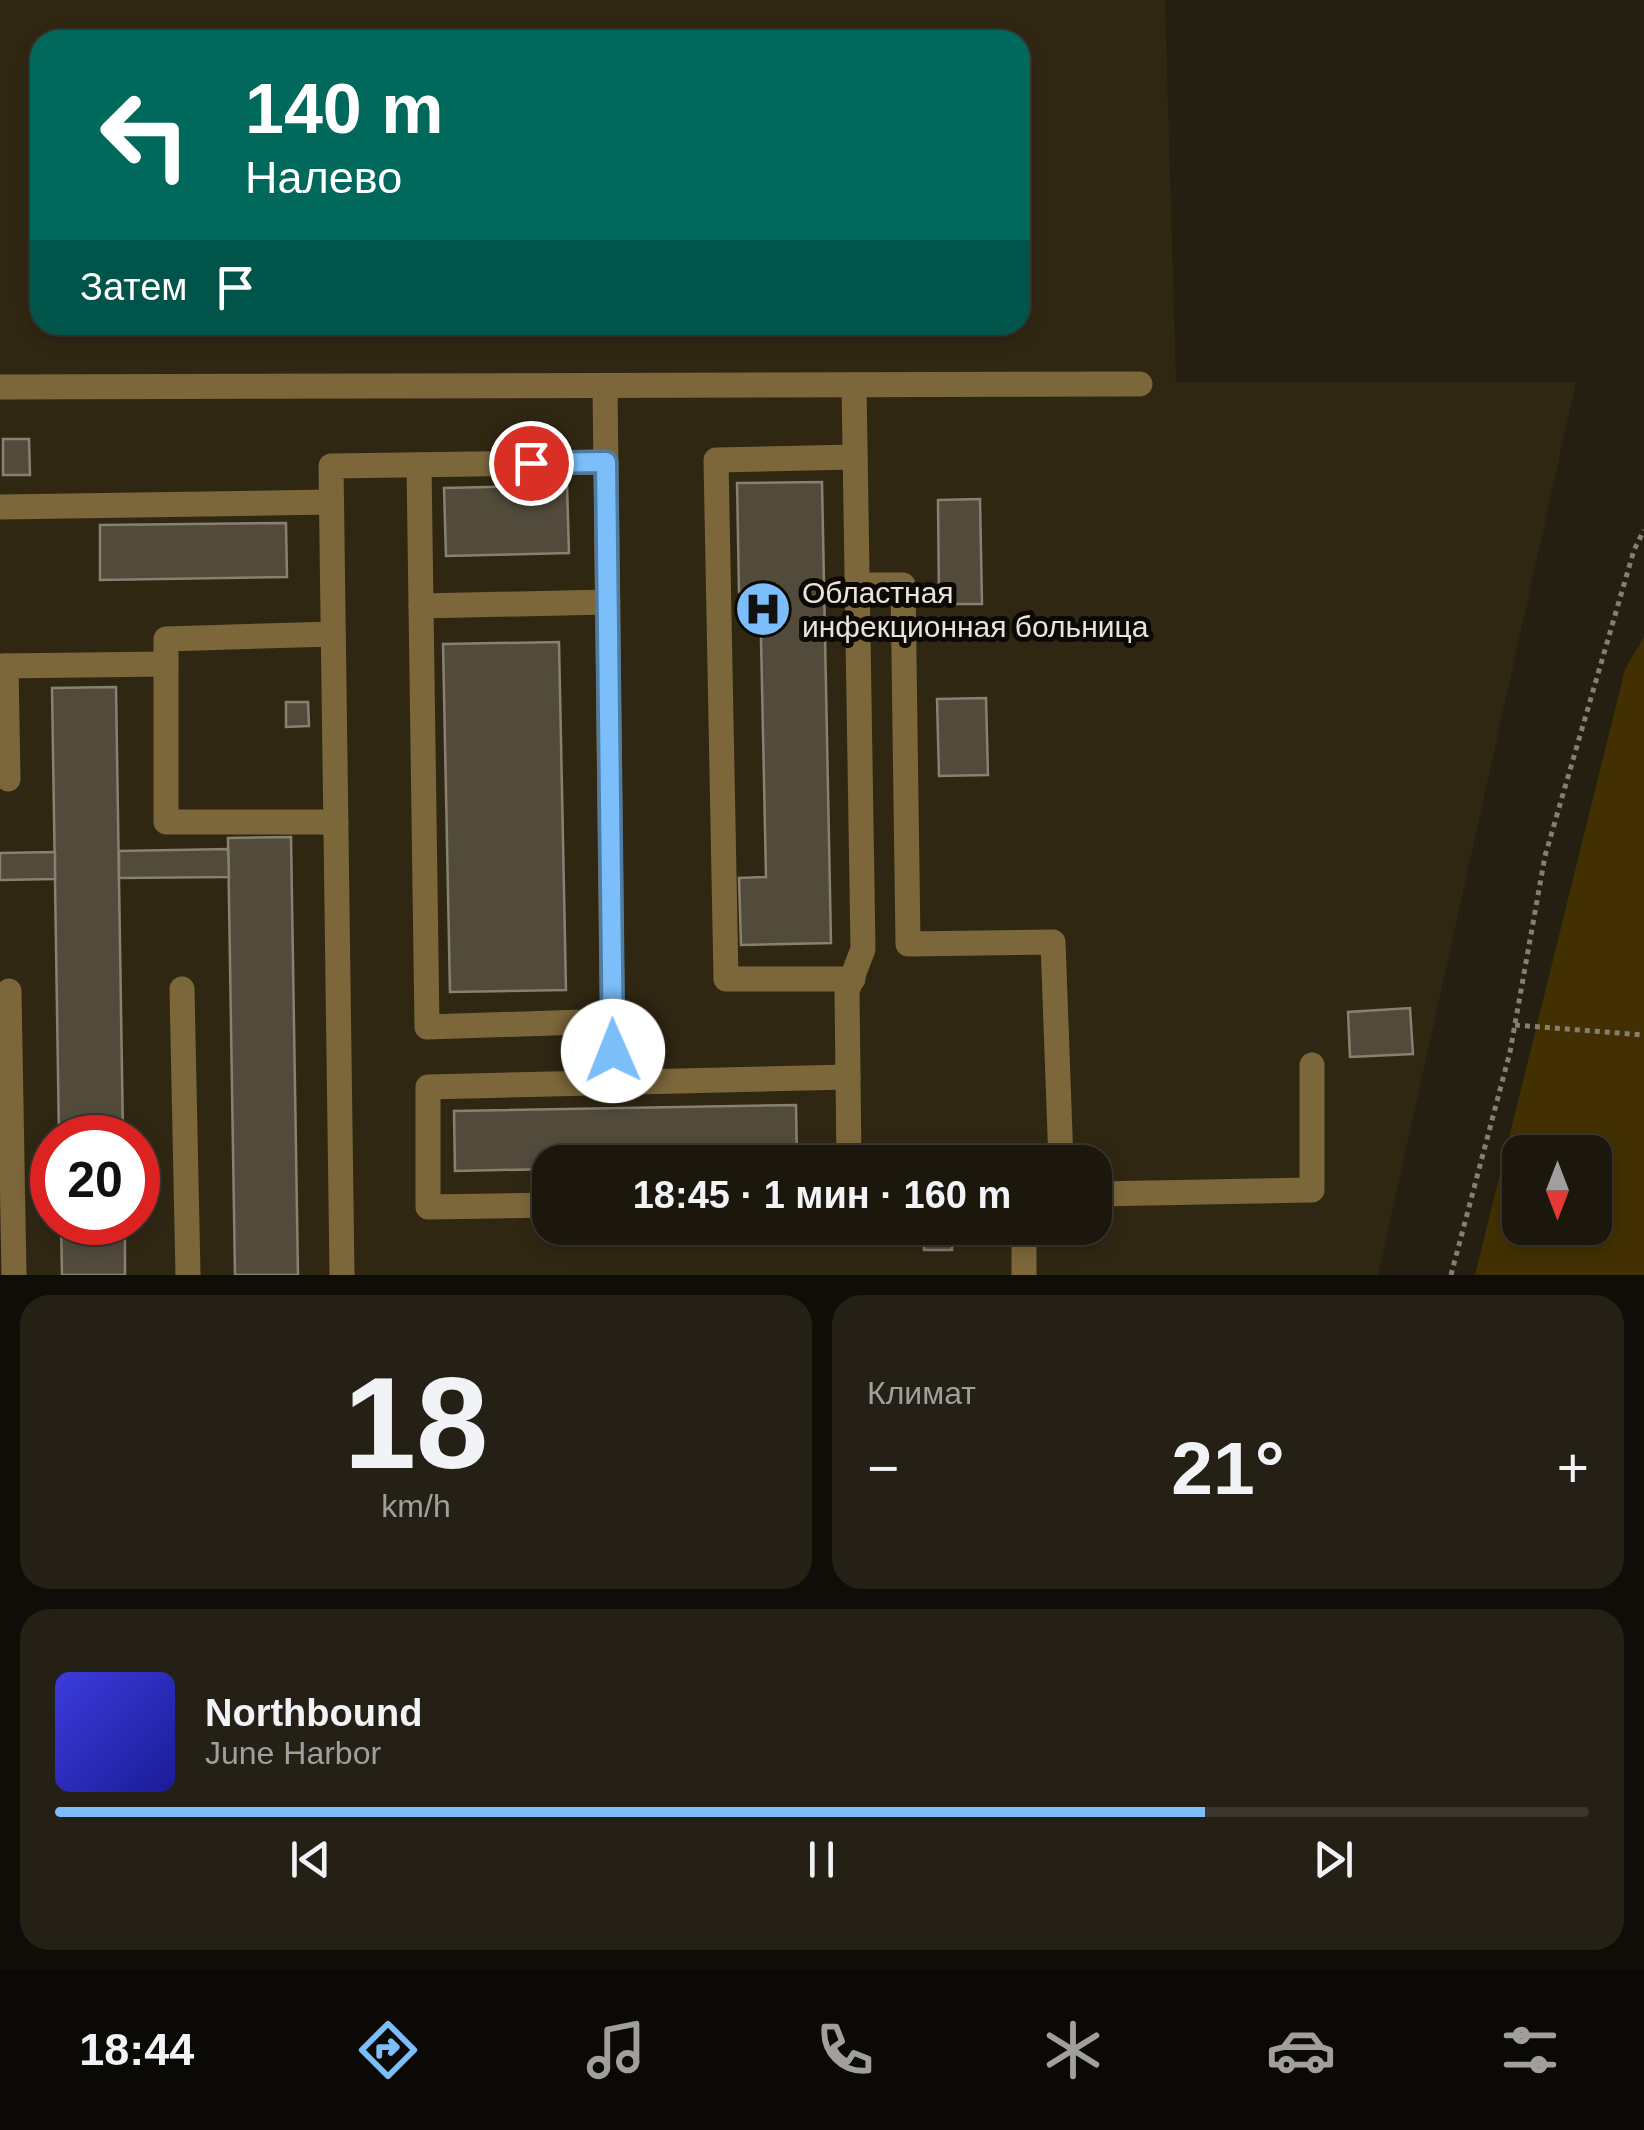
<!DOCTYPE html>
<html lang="ru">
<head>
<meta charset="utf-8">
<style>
  body { margin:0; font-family:Arial,sans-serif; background:#252016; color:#f1f3f6; height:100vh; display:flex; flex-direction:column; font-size:38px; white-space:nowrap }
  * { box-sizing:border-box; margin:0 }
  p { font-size:32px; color:#a09f9d }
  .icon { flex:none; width:55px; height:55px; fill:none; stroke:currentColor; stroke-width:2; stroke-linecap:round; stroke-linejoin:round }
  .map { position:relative; height:1275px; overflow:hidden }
  .sheet { display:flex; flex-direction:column; gap:20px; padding:20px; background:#0f0d07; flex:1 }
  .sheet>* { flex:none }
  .hud { position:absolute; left:30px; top:30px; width:1000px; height:305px; border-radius:30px; box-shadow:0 5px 15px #0003,0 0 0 2px #3a362e; background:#00695c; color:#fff; overflow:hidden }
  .needle { width:65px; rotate:180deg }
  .controls { position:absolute; left:1502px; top:1135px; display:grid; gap:20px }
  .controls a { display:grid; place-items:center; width:110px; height:110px; border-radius:20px; background:#1c170d; box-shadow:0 5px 15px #0003,0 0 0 2px #3a362e; font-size:50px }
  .speed { position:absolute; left:30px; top:1115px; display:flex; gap:20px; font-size:50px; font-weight:700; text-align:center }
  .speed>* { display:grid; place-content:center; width:130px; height:130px; border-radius:50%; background:#1c170d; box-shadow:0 5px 15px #0003,0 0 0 2px #3a362e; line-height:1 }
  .speed .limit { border:15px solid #d22; background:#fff; color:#111 }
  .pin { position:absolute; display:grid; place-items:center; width:85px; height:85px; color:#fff; margin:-42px; border:5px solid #fff; border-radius:50%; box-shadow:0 2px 10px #0007 }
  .me { position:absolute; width:110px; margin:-55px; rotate:359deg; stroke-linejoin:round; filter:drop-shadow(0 0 8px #0008) }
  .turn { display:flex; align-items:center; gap:35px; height:210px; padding:0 50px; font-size:45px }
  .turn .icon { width:130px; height:130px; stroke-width:2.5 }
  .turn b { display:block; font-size:70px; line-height:85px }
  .then { display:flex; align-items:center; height:95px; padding:0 50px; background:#0003; gap:20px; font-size:38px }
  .big { font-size:75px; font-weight:700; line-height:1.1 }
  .sheet .widget { flex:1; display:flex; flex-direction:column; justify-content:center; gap:15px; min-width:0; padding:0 35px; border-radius:30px; background:#252016 }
  .sheet .dial { align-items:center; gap:0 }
  .dial b { font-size:130px; line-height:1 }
  .song { display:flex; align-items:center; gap:30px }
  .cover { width:120px; height:120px; border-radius:15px; background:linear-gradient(135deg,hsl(240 70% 55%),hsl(240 70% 35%)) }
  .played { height:10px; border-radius:5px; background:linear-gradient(90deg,#7cbef9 75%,#3a362e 75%) }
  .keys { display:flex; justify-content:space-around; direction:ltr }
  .heat { display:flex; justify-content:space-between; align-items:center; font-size:55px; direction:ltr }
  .sheet .tiles { flex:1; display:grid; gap:20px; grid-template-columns:1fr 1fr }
  .widget:last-child { grid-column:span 2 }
  .trip { position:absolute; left:532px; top:1145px; width:580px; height:100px; border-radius:30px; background:#1c170d; box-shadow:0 5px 15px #0003,0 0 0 2px #3a362e; font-weight:700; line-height:100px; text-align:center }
  .tab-bar { display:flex; height:160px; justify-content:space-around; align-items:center; background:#0b0905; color:#a09f9d }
  .tab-bar .icon { width:70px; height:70px }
  .tab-bar .selected { color:#7cbef9 }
  .tab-bar b { font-size:45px; color:#f1f3f6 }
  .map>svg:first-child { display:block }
  .built { fill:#302713; fill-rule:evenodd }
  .green { fill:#423002; fill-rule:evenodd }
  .building { fill:#524b3c; stroke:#888070; stroke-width:2.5 }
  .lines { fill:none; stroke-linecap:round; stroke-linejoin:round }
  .path { stroke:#847f73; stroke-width:5; stroke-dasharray:5 5; stroke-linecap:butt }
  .minor { stroke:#7c673b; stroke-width:25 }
  .route-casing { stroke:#517ca2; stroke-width:25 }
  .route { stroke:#7cbef9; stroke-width:18 }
  .labels { text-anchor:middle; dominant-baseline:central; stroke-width:10; stroke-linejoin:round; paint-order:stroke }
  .poi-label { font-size:30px; fill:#e8e4db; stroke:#0c0905; text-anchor:start }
</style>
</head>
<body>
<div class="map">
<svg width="1644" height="1275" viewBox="0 0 1644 1275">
  <rect width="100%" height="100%" fill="#251f11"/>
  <path class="built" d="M0 0H1165L1176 382H1576L1378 1275H0ZM40 40H1020V325H40ZM52 1138H138V1222H52ZM550 1162H1095V1228H550Z"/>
  <path class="green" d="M1644 637V1275H1475L1625 669ZM1520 1152H1595V1228H1520Z"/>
  <g class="building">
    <polygon points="3,439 29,439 30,475 3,475"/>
    <polygon points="822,482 831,943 741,945 739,878 766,877 760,591 739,592 737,483"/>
    <polygon points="567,485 569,553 446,556 444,488"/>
    <polygon points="980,499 982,604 939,604 938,500"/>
    <polygon points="286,523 287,577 100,580 100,525"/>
    <polygon points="559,642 566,990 450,992 443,644"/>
    <polygon points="116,687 123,1138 59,1138 52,688"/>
    <polygon points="986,698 988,775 939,776 937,699"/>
    <polygon points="286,702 308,702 309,726 286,727"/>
    <polygon points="291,837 298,1275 235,1275 228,838"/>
    <polygon points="228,849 229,877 119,878 119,851"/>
    <polygon points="55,852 55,879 0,880 0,853"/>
    <polygon points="1410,1008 1413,1054 1350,1057 1348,1012"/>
    <polygon points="796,1105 797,1162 550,1162 550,1169 455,1171 454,1111"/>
    <rect x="948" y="1148" width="20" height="14"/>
    <polygon points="61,1222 125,1222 125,1275 62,1275"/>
    <polygon points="952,1242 952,1250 924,1250 924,1243"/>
  </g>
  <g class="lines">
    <g class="path">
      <polyline points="1515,1025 1644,1035"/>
      <polyline points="1451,1275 1510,1052 1545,856 1634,550 1644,530"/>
    </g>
    <g class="minor">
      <polyline points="605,386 613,1082"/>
      <polyline points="0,387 1140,384"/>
      <polyline points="419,465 427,1027 613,1021"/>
      <polyline points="0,507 331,502"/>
      <polyline points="857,585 903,585 908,944 1053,942 1061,1162"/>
      <polyline points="421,606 608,602"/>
      <polyline points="333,634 166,639 166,822 336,822"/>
      <polyline points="0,666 166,664"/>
      <polyline points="6,666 8,779"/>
      <polyline points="853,979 726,979 716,460 855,457"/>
      <polyline points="182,989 188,1275"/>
      <polyline points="9,991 14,1275"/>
      <polyline points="849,1162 847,991 863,949 854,385"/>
      <polyline points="1095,1194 1312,1190 1312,1065"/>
      <polyline points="550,1205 428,1207 428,1087 848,1077"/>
      <polyline points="1024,1228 1024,1275"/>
      <polyline points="342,1275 331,466 606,462"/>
    </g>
  </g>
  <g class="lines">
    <g class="route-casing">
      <polyline id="route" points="531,463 606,462 613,1051"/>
    </g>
    <use href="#route" class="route"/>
  </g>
  <defs>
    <g id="hospital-disc" transform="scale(2.875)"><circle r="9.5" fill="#7cbef9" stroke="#0c0905"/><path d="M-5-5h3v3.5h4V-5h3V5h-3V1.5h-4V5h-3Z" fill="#111"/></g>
  </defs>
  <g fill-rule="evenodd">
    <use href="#hospital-disc" x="763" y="609"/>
  </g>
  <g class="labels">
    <g class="poi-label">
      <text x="802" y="592">Областная<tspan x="802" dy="34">инфекционная больница</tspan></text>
    </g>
  </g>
</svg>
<div class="controls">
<a><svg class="needle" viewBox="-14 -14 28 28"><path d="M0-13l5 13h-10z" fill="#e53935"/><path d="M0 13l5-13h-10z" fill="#a09f9d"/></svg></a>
</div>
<div class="speed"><div class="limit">20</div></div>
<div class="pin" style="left:531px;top:463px;background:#d93025"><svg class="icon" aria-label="arrive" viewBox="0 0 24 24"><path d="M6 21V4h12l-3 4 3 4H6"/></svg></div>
<svg class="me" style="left:613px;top:1051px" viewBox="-20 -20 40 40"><circle r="19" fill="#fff"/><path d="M0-13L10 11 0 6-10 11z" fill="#7cbef9"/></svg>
<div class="trip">18:45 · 1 мин · 160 m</div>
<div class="hud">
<div class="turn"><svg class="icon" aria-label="left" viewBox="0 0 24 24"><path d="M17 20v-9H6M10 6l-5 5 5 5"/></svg><div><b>140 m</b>Налево</div></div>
<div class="then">Затем<svg class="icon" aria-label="arrive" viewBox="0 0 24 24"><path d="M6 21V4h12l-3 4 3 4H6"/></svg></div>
</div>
</div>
<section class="sheet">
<div class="tiles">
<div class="widget dial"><b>18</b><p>km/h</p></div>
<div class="widget"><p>Климат</p>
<div class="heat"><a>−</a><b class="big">21°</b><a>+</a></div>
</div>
<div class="widget">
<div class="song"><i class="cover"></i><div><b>Northbound</b><p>June Harbor</p></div></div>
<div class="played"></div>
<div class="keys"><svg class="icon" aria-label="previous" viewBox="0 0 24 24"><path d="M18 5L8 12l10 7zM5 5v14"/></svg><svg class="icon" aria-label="pause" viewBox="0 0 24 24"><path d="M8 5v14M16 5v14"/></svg><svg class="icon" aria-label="next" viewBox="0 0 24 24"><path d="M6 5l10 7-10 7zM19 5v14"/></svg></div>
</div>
</div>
</section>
<nav class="tab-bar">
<b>18:44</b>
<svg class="icon selected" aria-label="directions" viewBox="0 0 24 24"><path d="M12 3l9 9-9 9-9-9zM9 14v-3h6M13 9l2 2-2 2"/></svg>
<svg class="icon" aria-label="music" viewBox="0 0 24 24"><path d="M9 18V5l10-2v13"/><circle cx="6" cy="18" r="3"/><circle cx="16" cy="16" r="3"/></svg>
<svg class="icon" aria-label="phone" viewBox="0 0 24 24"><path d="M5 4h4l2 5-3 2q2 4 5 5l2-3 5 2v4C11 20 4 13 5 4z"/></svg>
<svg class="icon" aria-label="climate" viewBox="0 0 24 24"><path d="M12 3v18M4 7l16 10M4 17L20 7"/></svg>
<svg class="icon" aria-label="car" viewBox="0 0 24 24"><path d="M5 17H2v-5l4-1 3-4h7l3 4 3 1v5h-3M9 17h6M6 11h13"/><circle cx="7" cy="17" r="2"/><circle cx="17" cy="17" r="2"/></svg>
<svg class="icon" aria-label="filters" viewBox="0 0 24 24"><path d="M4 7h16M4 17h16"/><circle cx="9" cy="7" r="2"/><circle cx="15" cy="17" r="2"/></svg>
</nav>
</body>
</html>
